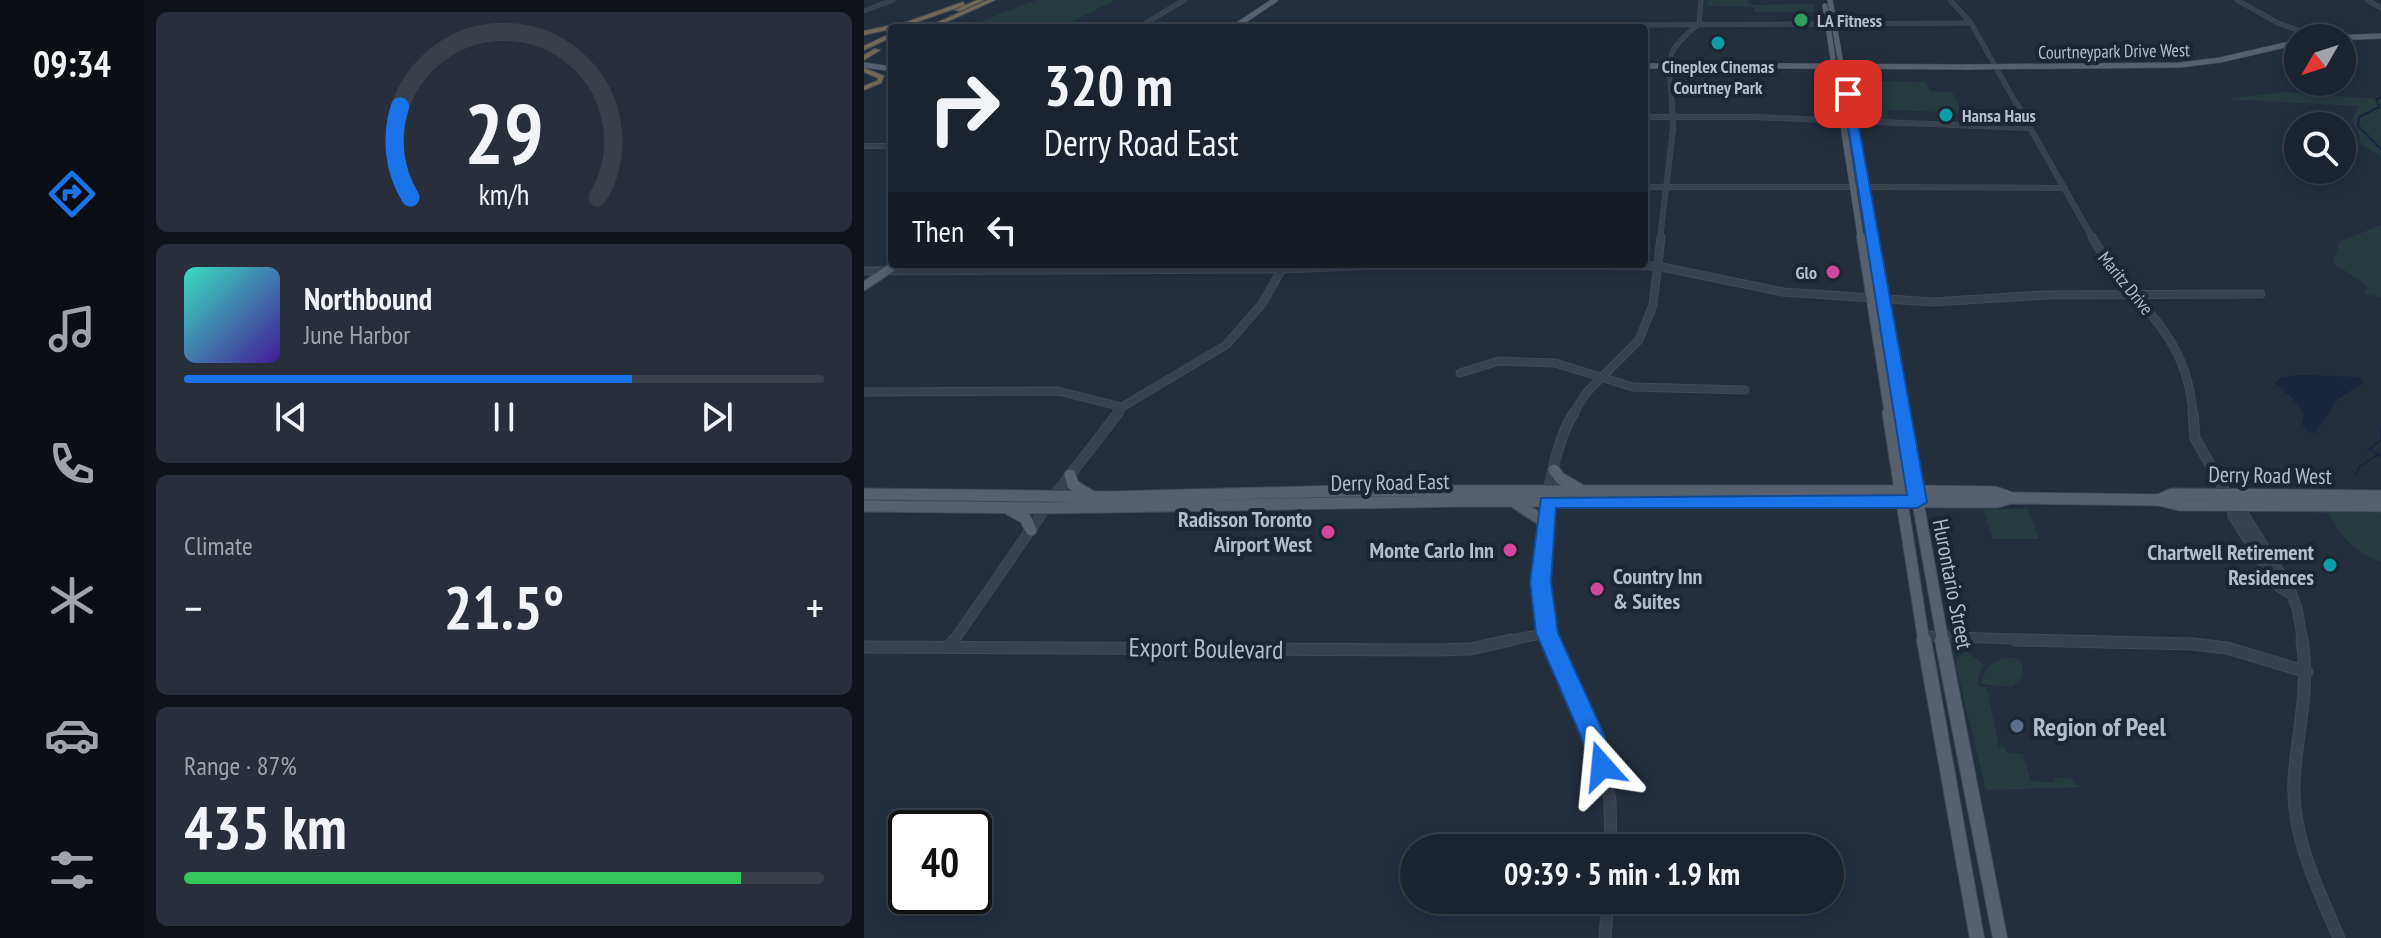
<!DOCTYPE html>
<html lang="en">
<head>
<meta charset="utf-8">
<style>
  body { margin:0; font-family:"PT Sans Narrow",sans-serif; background:#282f3a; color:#f1f3f6; height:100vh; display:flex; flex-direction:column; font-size:30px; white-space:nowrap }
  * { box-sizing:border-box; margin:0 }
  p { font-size:26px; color:#a0a4aa }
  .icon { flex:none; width:44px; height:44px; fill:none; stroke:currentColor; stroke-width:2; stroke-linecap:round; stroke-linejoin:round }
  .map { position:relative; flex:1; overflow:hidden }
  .side { display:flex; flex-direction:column; gap:12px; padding:12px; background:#0f1319; width:720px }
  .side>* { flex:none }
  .guide { position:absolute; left:24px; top:24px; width:760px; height:244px; border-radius:8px; box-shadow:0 4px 12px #0003,0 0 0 2px #39404a; background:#1b232e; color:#f1f3f6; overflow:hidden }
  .needle { width:52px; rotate:231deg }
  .fabs { position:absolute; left:1420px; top:24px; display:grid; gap:16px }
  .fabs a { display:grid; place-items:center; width:72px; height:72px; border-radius:50%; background:#1b232e; box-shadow:0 4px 12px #0003,0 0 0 2px #39404a; font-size:40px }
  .speed { position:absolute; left:24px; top:810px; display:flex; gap:16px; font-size:40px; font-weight:700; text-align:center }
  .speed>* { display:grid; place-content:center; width:104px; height:104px; border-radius:50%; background:#1b232e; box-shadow:0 4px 12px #0003,0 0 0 2px #39404a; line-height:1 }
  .speed .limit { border:4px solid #111; border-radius:12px; background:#fff; color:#111 }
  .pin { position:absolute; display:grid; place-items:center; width:68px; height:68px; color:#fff; margin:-34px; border-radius:16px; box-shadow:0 4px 12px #0006 }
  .me { position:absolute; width:88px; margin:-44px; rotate:342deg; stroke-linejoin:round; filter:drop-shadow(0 0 6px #0008) }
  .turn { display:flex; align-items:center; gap:28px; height:168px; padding:0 24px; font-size:36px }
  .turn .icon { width:104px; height:104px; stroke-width:2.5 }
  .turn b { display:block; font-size:56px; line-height:68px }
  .then { display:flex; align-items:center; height:76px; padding:0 24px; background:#0003; gap:16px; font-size:30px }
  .big { font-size:60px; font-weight:800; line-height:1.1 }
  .side .tile { flex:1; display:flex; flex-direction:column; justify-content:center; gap:12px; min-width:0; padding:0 28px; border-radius:12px; background:#282f3a }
  .side .dial { align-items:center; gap:0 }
  .dial svg { height:208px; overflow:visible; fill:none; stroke:#39404a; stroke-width:7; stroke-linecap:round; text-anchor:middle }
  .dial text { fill:#f1f3f6; stroke:none }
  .song { display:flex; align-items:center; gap:24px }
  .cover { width:96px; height:96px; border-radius:12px; background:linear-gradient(135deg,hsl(170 70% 55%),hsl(260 70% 35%)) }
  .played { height:8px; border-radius:4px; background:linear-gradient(90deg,#1a73e8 70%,#39404a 70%) }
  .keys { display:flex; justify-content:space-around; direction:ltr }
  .heat { display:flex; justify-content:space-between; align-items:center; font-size:44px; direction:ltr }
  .charge { height:12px; border-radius:6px; background:linear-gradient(90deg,#34c759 87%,#39404a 0) }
  .trip { position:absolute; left:536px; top:834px; width:444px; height:80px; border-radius:40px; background:#1b232e; box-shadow:0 4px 12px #0003,0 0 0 2px #39404a; font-weight:800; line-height:80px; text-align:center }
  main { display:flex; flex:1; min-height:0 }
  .menu { display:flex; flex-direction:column; width:144px; justify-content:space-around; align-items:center; background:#0b0e12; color:#a0a4aa }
  .menu .icon { width:56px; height:56px }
  .menu .current { color:#1a73e8 }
  .menu b { font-size:36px; color:#f1f3f6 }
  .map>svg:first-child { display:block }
  .green { fill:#263c3f }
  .water { fill:#17263c }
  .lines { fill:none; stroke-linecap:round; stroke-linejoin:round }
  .stream { stroke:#17263c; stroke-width:2 }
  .minor-far4-casing { stroke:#414a57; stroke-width:5 }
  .minor-far3-casing { stroke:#414a57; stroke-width:6 }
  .minor-far2-casing { stroke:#414a57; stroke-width:9 }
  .minor-far1-casing { stroke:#414a57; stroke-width:11 }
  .minor-casing { stroke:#414a57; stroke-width:13 }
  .major-far4-casing { stroke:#414a57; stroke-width:6 }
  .major-far3-casing { stroke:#414a57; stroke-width:7 }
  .major-far2-casing { stroke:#414a57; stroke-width:10 }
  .major-far1-casing { stroke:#414a57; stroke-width:13 }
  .major-casing { stroke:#414a57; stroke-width:16 }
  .highway-casing { stroke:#434c59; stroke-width:2 }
  .minor-far4 { stroke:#38414e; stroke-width:4 }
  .minor-far3 { stroke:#38414e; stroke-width:5 }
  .minor-far2 { stroke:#38414e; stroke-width:7 }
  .minor-far1 { stroke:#38414e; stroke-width:9 }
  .minor { stroke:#38414e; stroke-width:11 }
  .major-far4 { stroke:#56606e; stroke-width:5 }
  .major-far3 { stroke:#56606e; stroke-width:6 }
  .major-far2 { stroke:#56606e; stroke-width:8 }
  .major-far1 { stroke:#56606e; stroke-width:11 }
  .major { stroke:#56606e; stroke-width:14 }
  .highway { fill:#746855; fill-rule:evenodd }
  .route { fill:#1a73e8; stroke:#114b97; stroke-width:2 }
  .leisure-dot { fill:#2e9e5b; stroke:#1d2633; stroke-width:3 }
  .culture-dot { fill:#0f9aa8; stroke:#1d2633; stroke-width:3 }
  .hotel-dot { fill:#d1479c; stroke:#1d2633; stroke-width:3 }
  .service-dot { fill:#5c6f8a; stroke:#1d2633; stroke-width:3 }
  .labels { text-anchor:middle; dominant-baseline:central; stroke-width:8; stroke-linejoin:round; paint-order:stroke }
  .far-poi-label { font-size:18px; font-weight:bold; fill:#b4bcc9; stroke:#1d2633; text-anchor:start }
  .far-street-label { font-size:18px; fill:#b4bcc9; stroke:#1d2633 }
  .street-label { font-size:22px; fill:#b4bcc9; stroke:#1d2633 }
  .poi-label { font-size:22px; font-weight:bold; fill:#b4bcc9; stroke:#1d2633; text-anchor:end }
  .near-street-label { font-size:26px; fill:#b4bcc9; stroke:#1d2633 }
  .near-poi-label { font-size:26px; font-weight:bold; fill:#b4bcc9; stroke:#1d2633; text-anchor:start }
</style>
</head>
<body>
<main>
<nav class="menu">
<b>09:34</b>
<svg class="icon current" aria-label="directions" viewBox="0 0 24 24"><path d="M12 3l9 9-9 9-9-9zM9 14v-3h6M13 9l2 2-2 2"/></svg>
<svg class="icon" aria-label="music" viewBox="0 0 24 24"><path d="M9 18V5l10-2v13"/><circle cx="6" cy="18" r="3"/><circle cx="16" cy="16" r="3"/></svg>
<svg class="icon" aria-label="phone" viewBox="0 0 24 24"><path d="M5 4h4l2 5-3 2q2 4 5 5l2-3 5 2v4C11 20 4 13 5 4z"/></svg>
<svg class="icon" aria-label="climate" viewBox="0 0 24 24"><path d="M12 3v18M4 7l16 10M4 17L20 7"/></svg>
<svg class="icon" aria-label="car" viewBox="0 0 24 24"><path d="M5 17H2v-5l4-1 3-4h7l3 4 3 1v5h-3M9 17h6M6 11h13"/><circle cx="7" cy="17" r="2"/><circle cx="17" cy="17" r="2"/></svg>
<svg class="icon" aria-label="filters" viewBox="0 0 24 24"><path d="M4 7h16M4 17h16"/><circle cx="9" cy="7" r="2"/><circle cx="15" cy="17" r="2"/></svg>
</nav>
<section class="side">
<div class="tile dial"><svg viewBox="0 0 100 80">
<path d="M14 69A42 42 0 1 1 86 69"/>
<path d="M14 69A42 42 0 0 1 10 34" stroke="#1a73e8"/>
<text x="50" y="56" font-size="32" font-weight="700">29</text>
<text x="50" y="72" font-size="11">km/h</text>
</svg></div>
<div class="tile">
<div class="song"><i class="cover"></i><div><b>Northbound</b><p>June Harbor</p></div></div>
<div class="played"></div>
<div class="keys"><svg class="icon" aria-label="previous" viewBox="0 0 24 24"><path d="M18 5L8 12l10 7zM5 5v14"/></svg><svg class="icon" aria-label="pause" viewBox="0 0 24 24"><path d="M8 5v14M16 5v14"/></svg><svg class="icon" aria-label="next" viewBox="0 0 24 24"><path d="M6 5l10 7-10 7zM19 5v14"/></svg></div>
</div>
<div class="tile"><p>Climate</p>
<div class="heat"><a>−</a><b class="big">21.5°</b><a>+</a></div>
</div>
<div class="tile"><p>Range · 87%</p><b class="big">435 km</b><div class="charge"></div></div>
</section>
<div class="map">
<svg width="1517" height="938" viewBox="0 0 1517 938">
  <rect width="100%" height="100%" fill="#242f3e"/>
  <g class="green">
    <polygon points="172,0 251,0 195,28 100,28"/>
    <polygon points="843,0 883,0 888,5 950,4 950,12 891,12 890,7 844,6"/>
    <polygon points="987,80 1062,82 1066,91 1088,92 1102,123 1094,123 1098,119 1093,111 1077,109 1077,112 1022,110 1026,120 998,119"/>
    <polygon points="1420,92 1517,99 1517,157 1495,143 1496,136 1488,120 1495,106 1360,99"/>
    <polygon points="1517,225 1517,297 1499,294 1504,286 1469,263 1475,242"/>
    <polygon points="1164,508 1175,539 1129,539 1119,510"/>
    <path d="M1465 513H1517V562C1491 552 1477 538 1465 513Z"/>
    <polygon points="1102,651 1121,665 1115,673 1114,686 1122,687 1124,693 1135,747 1141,748 1143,752 1159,754 1167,781 1189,783 1192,777 1209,780 1215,787 1122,790 1092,666 1093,658"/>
    <polygon points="1139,658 1151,658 1159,665 1157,678 1148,687 1116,684 1124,666"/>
  </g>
  <polygon class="water" points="1437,375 1496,377 1499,383 1474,399 1451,433 1442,432 1438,423 1440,414 1429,399 1411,383 1417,377"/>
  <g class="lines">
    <g class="stream">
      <polyline points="1517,98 1512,99 1515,107 1495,117 1494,126 1517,149"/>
      <polyline points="1517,428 1517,439"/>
      <polyline points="1517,440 1505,449 1517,456"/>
      <polyline points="1492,476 1495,467 1513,455"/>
    </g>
    <g class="minor-far4-casing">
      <g id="minor-far4">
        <polyline points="1086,0 1107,23 1153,105"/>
        <polyline points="1373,0 1414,23 1455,38"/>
        <polyline points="1503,0 1517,8"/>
        <polyline points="0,11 29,0"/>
        <polyline points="375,24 467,27 1107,23"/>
        <polyline points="274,28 320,0"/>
        <path d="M808 105C805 59 797 54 835 24L837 0"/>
      </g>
    </g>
    <g class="minor-far3-casing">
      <g id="minor-far3">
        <polyline points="1152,103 1229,239"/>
        <polyline points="780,117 889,117 1166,128"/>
        <polyline points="0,146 28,146"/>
        <polyline points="780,187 1031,187"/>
        <polyline points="1026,187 1201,188"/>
        <polyline points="796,239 809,129 808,103"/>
      </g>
    </g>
    <g class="minor-far2-casing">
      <g id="minor-far2">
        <path d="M1228 237C1266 305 1323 327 1329 415"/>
        <polyline points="570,264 793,266 919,292 1069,302 1180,295 1397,294"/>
        <polyline points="0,271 418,269 539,264"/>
        <polyline points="596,373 635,361 691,363 769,387 881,390"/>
        <polyline points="0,392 194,391 258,407"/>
        <polyline points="252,415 258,407 362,345 398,304 418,269"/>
        <polyline points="708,415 723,392 775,340 789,305 797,237"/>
      </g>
    </g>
    <g class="minor-far1-casing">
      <g id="minor-far1">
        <polyline points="1329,413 1331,438 1369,505 1380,515 1425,587 1433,608 1439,642"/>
        <polyline points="1369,505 1369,516 1414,586 1425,593"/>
        <polyline points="1059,636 1252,642"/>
        <polyline points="89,642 190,496 254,413"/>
        <polyline points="637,642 683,633"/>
        <path d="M687 642C666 595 681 455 710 413"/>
      </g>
    </g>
    <g class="minor-casing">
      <g id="minor">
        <polyline points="686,640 734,751 746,800 747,848"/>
        <polyline points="1152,640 1328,644 1363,648 1443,672"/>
        <path d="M1438 640C1446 688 1433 733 1430 780 1427 835 1454 890 1475 938"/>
        <polyline points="0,647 572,650 606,649 647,640"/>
        <polyline points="86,647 90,640"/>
        <polyline points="741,938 744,900"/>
      </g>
    </g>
    <g class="major-far4-casing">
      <g id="major-far4">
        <polyline points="966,0 984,105"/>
        <polyline points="961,6 976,105"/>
        <polyline points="369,28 411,0"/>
        <polyline points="1470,38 1517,36"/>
        <polyline points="0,65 28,69"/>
        <polyline points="780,66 926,66"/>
        <polyline points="922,66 1107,67"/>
        <polyline points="1101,67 1316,65 1356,60 1434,42"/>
      </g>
    </g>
    <g class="major-far3-casing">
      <g id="major-far3">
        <polyline points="976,103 997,239"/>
        <polyline points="984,103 1008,239"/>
      </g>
    </g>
    <g class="major-far2-casing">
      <g id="major-far2">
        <polyline points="997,237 1025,415"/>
        <polyline points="1007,237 1038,415"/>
        <polyline points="0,286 33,264"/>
      </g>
    </g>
    <g class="major-far1-casing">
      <g id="major-far1">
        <polyline points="1024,413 1060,642"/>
        <polyline points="1038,413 1079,642"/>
        <polyline points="690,470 696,478 715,489"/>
        <polyline points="206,475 209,485 227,496"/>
        <polyline points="0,494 247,497 480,491 1051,491 1131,492 1145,497"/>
        <polyline points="1295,500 1308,494 1517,496"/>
        <polyline points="653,504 682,523"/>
        <polyline points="0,506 182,508 601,501 1133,502 1147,498 1295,500 1315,505 1517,506"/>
        <polyline points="146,510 161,518 167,530"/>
      </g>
    </g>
    <g class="major-casing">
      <g id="major">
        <polyline points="1060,640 1113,938"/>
        <polyline points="1078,640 1136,938"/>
      </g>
    </g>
    <g class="highway-casing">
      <g id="highway">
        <polygon points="113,0 120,0 96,11 91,10"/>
        <polygon points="124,0 131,0 69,28 61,28"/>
        <polygon points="99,2 101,5 47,24 0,35 0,31 43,22"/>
        <polygon points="28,33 28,37 0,50 0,46"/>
        <polygon points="11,49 16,50 0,60 0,55"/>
        <polygon points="0,68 20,76 17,83 0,90 0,86 13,81 14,78 0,72"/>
      </g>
    </g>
    <use href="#minor-far4" class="minor-far4"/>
    <use href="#minor-far3" class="minor-far3"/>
    <use href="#minor-far2" class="minor-far2"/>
    <use href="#minor-far1" class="minor-far1"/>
    <use href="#minor" class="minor"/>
    <use href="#major-far4" class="major-far4"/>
    <use href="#major-far3" class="major-far3"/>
    <use href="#major-far2" class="major-far2"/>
    <use href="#major-far1" class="major-far1"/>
    <use href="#major" class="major"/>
    <use href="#highway" class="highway"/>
  </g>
  <polygon class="route" points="984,91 989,94 1063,502 1053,508 692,508 687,582 694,633 740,734 750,766 747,774 738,777 729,774 716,734 672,633 666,582 677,498 1043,495 979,94"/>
  <circle class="leisure-dot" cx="937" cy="20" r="8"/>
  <g class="culture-dot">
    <circle cx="854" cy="43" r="8"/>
    <circle cx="1082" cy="115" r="8"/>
    <circle cx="1466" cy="565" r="8"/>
  </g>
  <g class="hotel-dot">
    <circle cx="969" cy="272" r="8"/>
    <circle cx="464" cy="532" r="8"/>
    <circle cx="646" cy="550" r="8"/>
    <circle cx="733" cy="589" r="8"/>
  </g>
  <circle class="service-dot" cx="1153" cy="726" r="8"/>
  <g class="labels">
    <g class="far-poi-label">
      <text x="953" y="20">LA Fitness</text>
      <text x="854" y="66" text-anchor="middle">Cineplex Cinemas<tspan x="854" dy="21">Courtney Park</tspan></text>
      <text x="1098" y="115">Hansa Haus</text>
      <text x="953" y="272" text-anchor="end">Glo</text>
    </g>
    <g class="far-street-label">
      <text transform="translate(1250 51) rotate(-1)">Courtneypark Drive West</text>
      <text transform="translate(1262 283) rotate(51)">Maritz Drive</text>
    </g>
    <g class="street-label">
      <text transform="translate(1406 475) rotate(1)">Derry Road West</text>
      <text transform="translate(526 482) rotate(-1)">Derry Road East</text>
      <text transform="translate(1089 584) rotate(79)">Hurontario Street</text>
    </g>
    <g class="poi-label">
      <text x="448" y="519">Radisson Toronto<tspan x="448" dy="25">Airport West</tspan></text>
      <text x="630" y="550">Monte Carlo Inn</text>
      <text x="1450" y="552">Chartwell Retirement<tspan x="1450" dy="25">Residences</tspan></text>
      <text x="749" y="576" text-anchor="start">Country Inn<tspan x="749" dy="25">&amp; Suites</tspan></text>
    </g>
    <g class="near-street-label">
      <text transform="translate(342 648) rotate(1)">Export Boulevard</text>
    </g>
    <g class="near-poi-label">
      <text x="1169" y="726">Region of Peel</text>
    </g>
  </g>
</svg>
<div class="fabs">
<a><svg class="needle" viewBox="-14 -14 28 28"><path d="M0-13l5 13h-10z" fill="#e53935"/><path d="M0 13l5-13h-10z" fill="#a0a4aa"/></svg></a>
<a><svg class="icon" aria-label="search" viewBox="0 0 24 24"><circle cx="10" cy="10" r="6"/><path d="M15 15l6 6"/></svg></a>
</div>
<div class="speed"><div class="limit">40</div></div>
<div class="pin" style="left:984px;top:94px;background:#d93025"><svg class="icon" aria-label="arrive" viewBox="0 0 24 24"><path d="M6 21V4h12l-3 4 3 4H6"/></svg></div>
<svg class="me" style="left:738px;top:766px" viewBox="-20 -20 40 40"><path d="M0-17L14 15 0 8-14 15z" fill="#1a73e8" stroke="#fff" stroke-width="4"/></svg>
<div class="trip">09:39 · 5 min · 1.9 km</div>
<div class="guide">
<div class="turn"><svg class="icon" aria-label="right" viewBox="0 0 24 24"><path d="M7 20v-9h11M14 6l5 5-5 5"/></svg><div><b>320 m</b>Derry Road East</div></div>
<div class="then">Then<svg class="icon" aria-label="left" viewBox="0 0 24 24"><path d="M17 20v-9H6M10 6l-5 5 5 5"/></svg></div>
</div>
</div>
</main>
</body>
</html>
